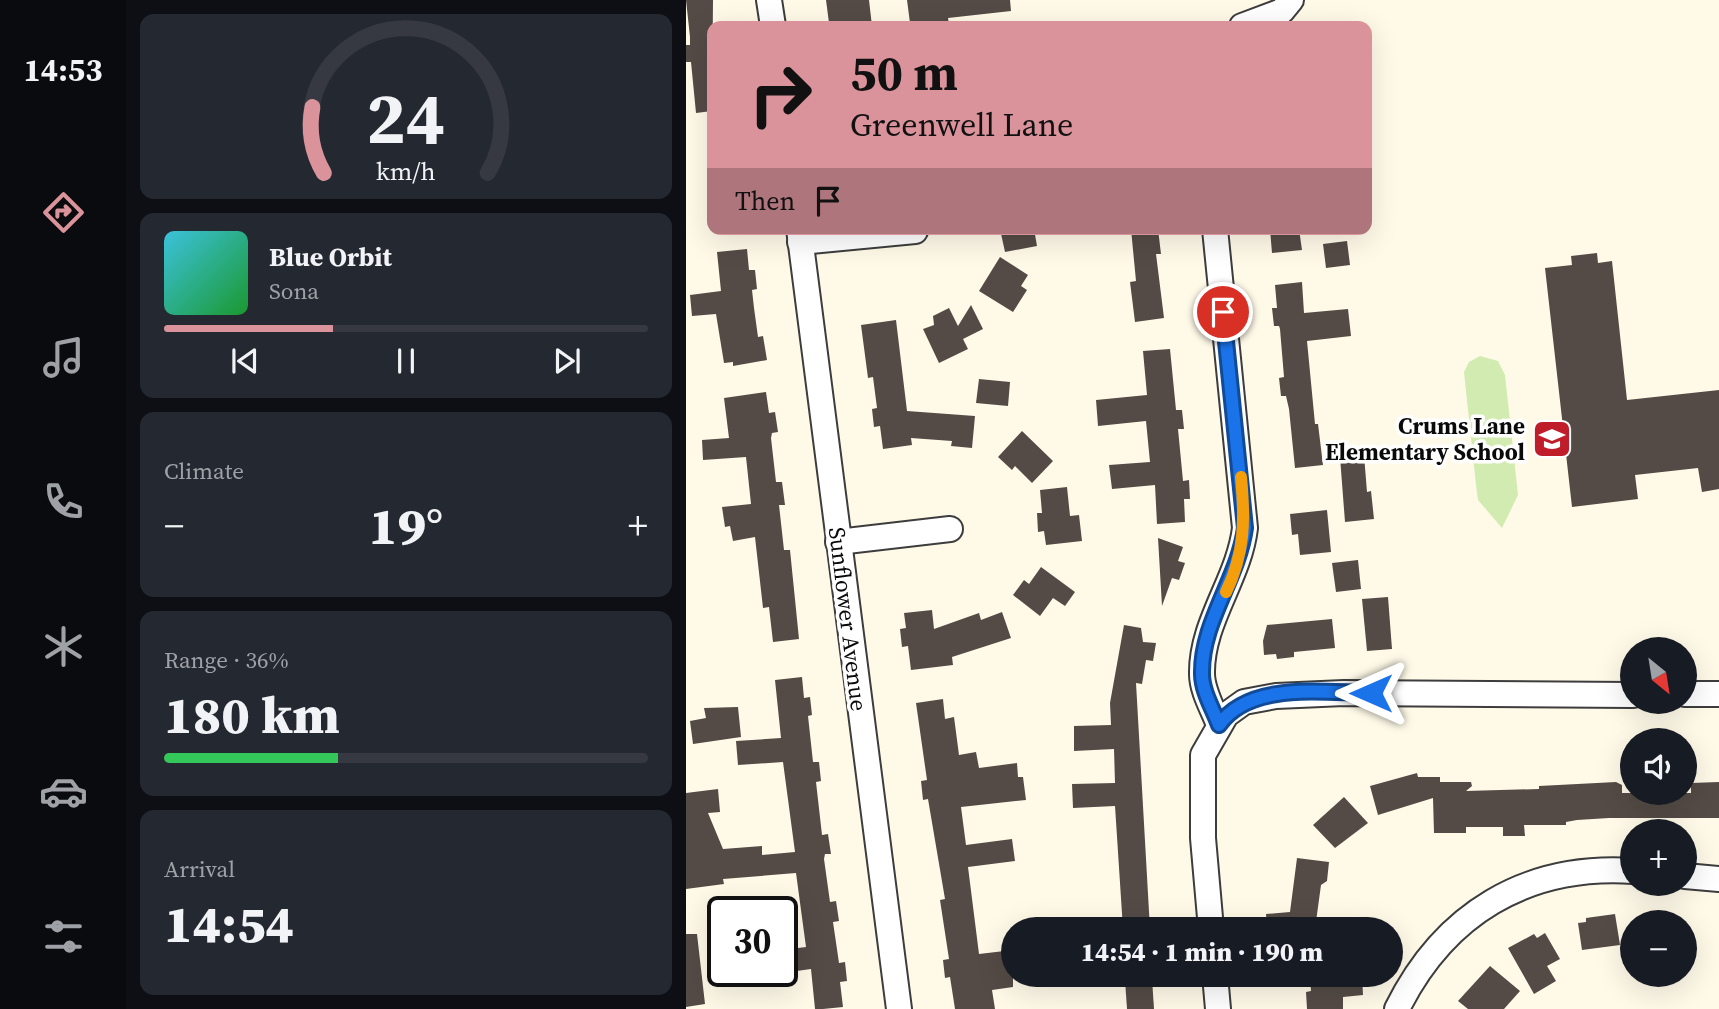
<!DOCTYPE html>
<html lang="en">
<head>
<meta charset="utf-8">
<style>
  body { margin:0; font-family:"Source Serif 4",serif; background:#242831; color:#f1f3f6; height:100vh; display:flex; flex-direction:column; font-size:26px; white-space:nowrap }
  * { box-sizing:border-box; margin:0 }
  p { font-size:23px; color:#9ea1a6 }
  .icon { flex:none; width:38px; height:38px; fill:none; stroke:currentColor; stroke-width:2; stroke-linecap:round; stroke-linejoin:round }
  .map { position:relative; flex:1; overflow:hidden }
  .side { display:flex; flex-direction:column; gap:14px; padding:14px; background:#0d0f14; width:560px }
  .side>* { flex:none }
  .hud { position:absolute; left:21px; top:21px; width:665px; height:214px; border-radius:14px; box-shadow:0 7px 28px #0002; background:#db939b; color:#111; overflow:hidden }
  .needle { width:46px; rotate:150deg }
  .fabs { position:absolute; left:934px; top:637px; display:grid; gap:14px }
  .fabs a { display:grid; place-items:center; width:77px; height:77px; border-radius:50%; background:#171b24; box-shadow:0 7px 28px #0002; font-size:35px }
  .speed { position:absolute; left:21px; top:896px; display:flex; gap:14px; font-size:35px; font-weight:700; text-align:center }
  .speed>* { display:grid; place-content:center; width:91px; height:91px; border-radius:50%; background:#171b24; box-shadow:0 7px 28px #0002; line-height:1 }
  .speed .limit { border:4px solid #111; border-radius:10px; background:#fff; color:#111 }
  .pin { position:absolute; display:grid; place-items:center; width:60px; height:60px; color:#fff; margin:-30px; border:4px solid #fff; border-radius:50%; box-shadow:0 2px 7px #0007 }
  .me { position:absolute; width:77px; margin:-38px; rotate:270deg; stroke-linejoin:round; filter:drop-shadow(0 0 5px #0008) }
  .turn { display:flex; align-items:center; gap:24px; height:147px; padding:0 28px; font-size:32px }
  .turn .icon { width:91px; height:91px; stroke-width:2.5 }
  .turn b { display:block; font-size:49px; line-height:60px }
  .then { display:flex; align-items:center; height:66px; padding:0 28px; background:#0003; gap:14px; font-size:26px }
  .big { font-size:52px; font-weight:800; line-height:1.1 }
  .side .card { flex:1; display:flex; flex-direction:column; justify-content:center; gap:10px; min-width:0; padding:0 24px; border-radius:14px; background:#242831 }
  .side .dial { align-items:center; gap:0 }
  .dial svg { height:182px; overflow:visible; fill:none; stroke:#363941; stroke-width:7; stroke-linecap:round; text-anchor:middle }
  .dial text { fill:#f1f3f6; stroke:none }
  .song { display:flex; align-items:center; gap:21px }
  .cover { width:84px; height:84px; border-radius:10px; background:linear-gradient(135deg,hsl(190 70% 55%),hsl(130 70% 35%)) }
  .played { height:7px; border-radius:4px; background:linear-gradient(90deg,#db939b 35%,#363941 35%) }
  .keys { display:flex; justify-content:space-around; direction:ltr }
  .heat { display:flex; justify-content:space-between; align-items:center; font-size:38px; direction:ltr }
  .charge { height:10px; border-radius:5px; background:linear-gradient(90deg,#34c759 36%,#363941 0) }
  .trip { position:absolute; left:315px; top:917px; width:402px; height:70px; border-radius:35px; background:#171b24; box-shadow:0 7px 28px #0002; font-weight:800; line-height:70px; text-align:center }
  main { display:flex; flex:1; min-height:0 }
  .tabs { display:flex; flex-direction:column; width:126px; justify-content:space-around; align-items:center; background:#090b0e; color:#9ea1a6 }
  .tabs .icon { width:49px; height:49px }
  .tabs .current { color:#db939b }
  .tabs b { font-size:32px; color:#f1f3f6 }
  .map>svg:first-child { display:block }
  .green { fill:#d1ebb0 }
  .building { fill:#544b46 }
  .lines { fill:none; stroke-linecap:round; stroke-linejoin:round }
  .street-casing { stroke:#3d3d3d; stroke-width:28 }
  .street { stroke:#fff; stroke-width:24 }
  .route-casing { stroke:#114b97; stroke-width:18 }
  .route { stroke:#1a73e8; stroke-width:12 }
  .slow { stroke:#f59e0b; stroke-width:12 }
  .labels { text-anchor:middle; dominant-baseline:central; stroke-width:7; stroke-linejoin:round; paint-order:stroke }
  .poi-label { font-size:23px; font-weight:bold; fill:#0a0a0a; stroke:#fff; text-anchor:end }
  .street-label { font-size:23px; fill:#0a0a0a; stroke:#fff }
</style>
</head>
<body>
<main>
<nav class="tabs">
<b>14:53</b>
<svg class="icon current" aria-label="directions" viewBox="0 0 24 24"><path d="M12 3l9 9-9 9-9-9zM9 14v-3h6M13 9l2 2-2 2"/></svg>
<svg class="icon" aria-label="music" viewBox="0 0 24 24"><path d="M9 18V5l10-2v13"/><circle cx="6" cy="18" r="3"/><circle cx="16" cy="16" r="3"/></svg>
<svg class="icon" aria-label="phone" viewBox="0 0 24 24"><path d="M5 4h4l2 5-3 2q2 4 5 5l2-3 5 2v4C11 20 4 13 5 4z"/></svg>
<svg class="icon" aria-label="climate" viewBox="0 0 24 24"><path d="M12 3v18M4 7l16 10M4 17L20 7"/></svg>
<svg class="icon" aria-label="car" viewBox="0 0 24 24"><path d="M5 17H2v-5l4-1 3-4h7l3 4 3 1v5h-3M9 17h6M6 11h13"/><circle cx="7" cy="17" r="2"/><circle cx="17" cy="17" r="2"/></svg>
<svg class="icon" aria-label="filters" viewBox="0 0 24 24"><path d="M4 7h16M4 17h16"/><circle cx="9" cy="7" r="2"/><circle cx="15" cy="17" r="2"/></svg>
</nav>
<section class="side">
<div class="card dial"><svg viewBox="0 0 100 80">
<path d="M14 69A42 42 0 1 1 86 69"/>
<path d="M14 69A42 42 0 0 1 9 40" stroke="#db939b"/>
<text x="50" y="56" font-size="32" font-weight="700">24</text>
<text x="50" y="72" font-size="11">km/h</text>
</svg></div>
<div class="card">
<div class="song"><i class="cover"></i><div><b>Blue Orbit</b><p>Sona</p></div></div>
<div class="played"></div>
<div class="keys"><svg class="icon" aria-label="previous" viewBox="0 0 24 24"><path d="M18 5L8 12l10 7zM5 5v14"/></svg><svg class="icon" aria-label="pause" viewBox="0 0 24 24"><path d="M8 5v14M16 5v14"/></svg><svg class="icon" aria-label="next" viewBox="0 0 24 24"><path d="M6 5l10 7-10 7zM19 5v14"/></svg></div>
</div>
<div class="card"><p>Climate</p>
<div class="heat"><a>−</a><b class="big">19°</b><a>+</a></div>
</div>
<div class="card"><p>Range · 36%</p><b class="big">180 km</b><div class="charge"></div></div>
<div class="card"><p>Arrival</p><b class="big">14:54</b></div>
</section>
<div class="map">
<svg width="1033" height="1009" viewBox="0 0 1033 1009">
  <rect width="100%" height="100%" fill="#fffae8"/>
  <polygon class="green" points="794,356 812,361 819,375 832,495 816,528 792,500 790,485 778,372 783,362"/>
  <g class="building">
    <polygon points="0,0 27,0 26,111 10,113 5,62 0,62 0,45 4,45 4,37"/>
    <polygon points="140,0 183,0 186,26 143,23"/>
    <polygon points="221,0 324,0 325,11 262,18 263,24 245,26 244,21 224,23"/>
    <polygon points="314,229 348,229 351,246 319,252"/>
    <polygon points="445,229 472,229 475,254 470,254 478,318 449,322 444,282 450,281"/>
    <polygon points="584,229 613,229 616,250 586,253"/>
    <polygon points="661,241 664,265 640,268 637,244"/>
    <polygon points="61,249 63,270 69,270 71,289 66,290 68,308 72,337 77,336 81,360 47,366 47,362 38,363 30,314 6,316 4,295 35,291 31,252"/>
    <polygon points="911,253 912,263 926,261 941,400 1033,390 1033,489 1016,492 1012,468 949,475 952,499 886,507 859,268 886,265 885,256"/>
    <polygon points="314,257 342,275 335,286 341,290 327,312 293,291"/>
    <polygon points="616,282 618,313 662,309 665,336 621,341 629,424 632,424 637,465 609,468 603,409 600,396 595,396 593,378 598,377 594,329 593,326 588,326 586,308 591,308 589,285"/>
    <polygon points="285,305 297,329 277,339 282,349 253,363 237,329 248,325 247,316 263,308 272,326"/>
    <polygon points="210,320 221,411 289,416 286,448 265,446 266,441 225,438 226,445 197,449 194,426 188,427 186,409 191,408 187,377 182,378 175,325"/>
    <polygon points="484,349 490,410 496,410 498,429 492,429 497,481 503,480 504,499 498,499 499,522 471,524 469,485 426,489 423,465 464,462 460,421 412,426 410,400 461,395 457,351"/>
    <polygon points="293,379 324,382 322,406 290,403"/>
    <polygon points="80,392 83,413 89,412 92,432 86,433 85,438 90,482 96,482 99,505 93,505 98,550 104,550 113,639 87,642 83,607 77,608 69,537 47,541 44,526 39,527 36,507 65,504 60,457 17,460 16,440 43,438 38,398"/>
    <polygon points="336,431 367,461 346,483 329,466 326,470 312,457"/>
    <polygon points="678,455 681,492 685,491 688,519 659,522 654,457"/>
    <polygon points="381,487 384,516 393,515 396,541 360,545 358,531 352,532 351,513 356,513 354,490"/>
    <polygon points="641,510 645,552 614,555 612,534 606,535 604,514"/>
    <polygon points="472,538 497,547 492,561 499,563 493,580 486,578 476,606"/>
    <polygon points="672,560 675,589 650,592 646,563"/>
    <polygon points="355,567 389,592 379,606 367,598 354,616 327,595 338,580 343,584"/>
    <polygon points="702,597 706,649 681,651 676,599"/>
    <polygon points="246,610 248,629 293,613 295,620 316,612 325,638 266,657 267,665 225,670 222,646 216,647 214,629 220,628 218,613"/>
    <polygon points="646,619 649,648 608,652 608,657 591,659 590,654 578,655 577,641 581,625"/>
    <polygon points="438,625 455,628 457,642 470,643 467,661 460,660 456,684 450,683 464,929 437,929 429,806 387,808 386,784 429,783 428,749 388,751 388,726 425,725 424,703"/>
    <polygon points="116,677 118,698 124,697 126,715 122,716 127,762 133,762 135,781 130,782 136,835 142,834 145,854 139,854 138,859 144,902 150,901 153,921 147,922 153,963 159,962 161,981 154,982 157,1007 137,1009 129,1009 125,969 96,973 96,950 120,947 110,873 37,879 38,884 0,889 0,793 32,789 34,812 22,813 37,849 76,846 76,855 109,852 97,762 52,765 50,741 95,738 89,680"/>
    <polygon points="257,699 259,719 268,717 273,755 290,752 293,768 331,763 332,777 337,777 340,800 275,807 280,845 326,839 329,861 282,867 293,954 327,950 327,987 306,990 309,1009 269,1009 264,977 259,978 257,960 263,959 254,900 259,899 242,799 237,800 235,781 241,780 230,703"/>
    <polygon points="52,707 55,737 7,744 4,721 20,718 18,708"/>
    <polygon points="731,773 732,777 754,777 754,782 785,782 786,786 780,791 853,789 853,786 930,782 936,785 936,793 1005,793 1005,783 1033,782 1033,818 923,818 891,820 880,822 880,825 838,825 839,836 817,836 817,827 780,827 780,833 748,833 747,798 692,815 684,786"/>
    <polygon points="658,797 682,823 649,848 627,825"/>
    <polygon points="611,858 643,862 641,881 635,885 629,929 615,929 615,926 581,929 580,914 604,912"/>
    <polygon points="929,914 934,945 896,950 892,923 900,922 900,918"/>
    <polygon points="859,933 874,959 861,966 870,981 848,994 822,948 848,934 851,938"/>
    <polygon points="0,934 11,934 19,1004 0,1007"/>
    <polygon points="804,966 834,991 818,1009 782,1009 772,1001"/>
    <polygon points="624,975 676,975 677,995 657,997 657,1009 621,1009 620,992 625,991"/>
    <polygon points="466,979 468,1009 441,1009 439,980"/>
  </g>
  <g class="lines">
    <g class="street-casing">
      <g id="street">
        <polyline points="83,0 87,26"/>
        <polyline points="556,26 596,11 605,0"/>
        <polyline points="113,229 213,1009"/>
        <path d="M529 229 559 528C553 579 515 622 516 674 516 691 527 709 533 725"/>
        <polyline points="114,242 229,231"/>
        <polyline points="152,542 264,529"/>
        <polyline points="999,694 1033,694"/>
        <polyline points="999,876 1033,879"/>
        <polyline points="525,929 517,838 517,755 540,715 558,702 590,696 658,693 947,695"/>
        <polyline points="529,975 532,1009"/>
        <path d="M711 1009C758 914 840 864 947 871"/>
      </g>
    </g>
    <use href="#street" class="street"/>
  </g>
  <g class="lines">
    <g class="route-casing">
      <path id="route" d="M537 312 559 528C552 579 515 622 516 674 516 691 527 709 533 725 564 681 638 693 685 693"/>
    </g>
    <use href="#route" class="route"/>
    <path class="slow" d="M540 592C559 553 559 519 555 477"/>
  </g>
  <defs>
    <g id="school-square" transform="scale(2.0125)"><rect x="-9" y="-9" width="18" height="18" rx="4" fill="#c01d2b" stroke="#fff"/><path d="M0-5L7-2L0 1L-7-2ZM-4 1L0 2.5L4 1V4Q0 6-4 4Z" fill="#fff"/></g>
  </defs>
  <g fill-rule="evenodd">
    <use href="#school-square" x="866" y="439"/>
  </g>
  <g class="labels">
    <g class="poi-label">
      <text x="839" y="426">Crums Lane<tspan x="839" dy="26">Elementary School</tspan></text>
    </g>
    <g class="street-label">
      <text transform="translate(162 619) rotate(83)">Sunflower Avenue</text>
    </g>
  </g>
</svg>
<div class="fabs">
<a><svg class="needle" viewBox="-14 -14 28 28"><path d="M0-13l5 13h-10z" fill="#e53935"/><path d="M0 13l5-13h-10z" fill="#9ea1a6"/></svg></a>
<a><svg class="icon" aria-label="sound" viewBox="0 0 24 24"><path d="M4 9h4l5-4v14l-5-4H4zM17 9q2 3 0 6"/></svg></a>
<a>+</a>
<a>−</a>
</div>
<div class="speed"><div class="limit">30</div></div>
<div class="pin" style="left:537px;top:312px;background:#d93025"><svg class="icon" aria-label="arrive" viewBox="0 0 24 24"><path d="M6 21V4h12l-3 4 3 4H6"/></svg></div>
<svg class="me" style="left:685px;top:693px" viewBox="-20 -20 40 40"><path d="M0-17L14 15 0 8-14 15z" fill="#1a73e8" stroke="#fff" stroke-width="4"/></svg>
<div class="trip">14:54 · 1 min · 190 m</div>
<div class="hud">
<div class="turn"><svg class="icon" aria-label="right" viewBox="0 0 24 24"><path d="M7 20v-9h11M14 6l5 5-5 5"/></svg><div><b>50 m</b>Greenwell Lane</div></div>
<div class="then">Then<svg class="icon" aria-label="arrive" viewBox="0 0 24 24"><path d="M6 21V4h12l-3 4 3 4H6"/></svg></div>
</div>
</div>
</main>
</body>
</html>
